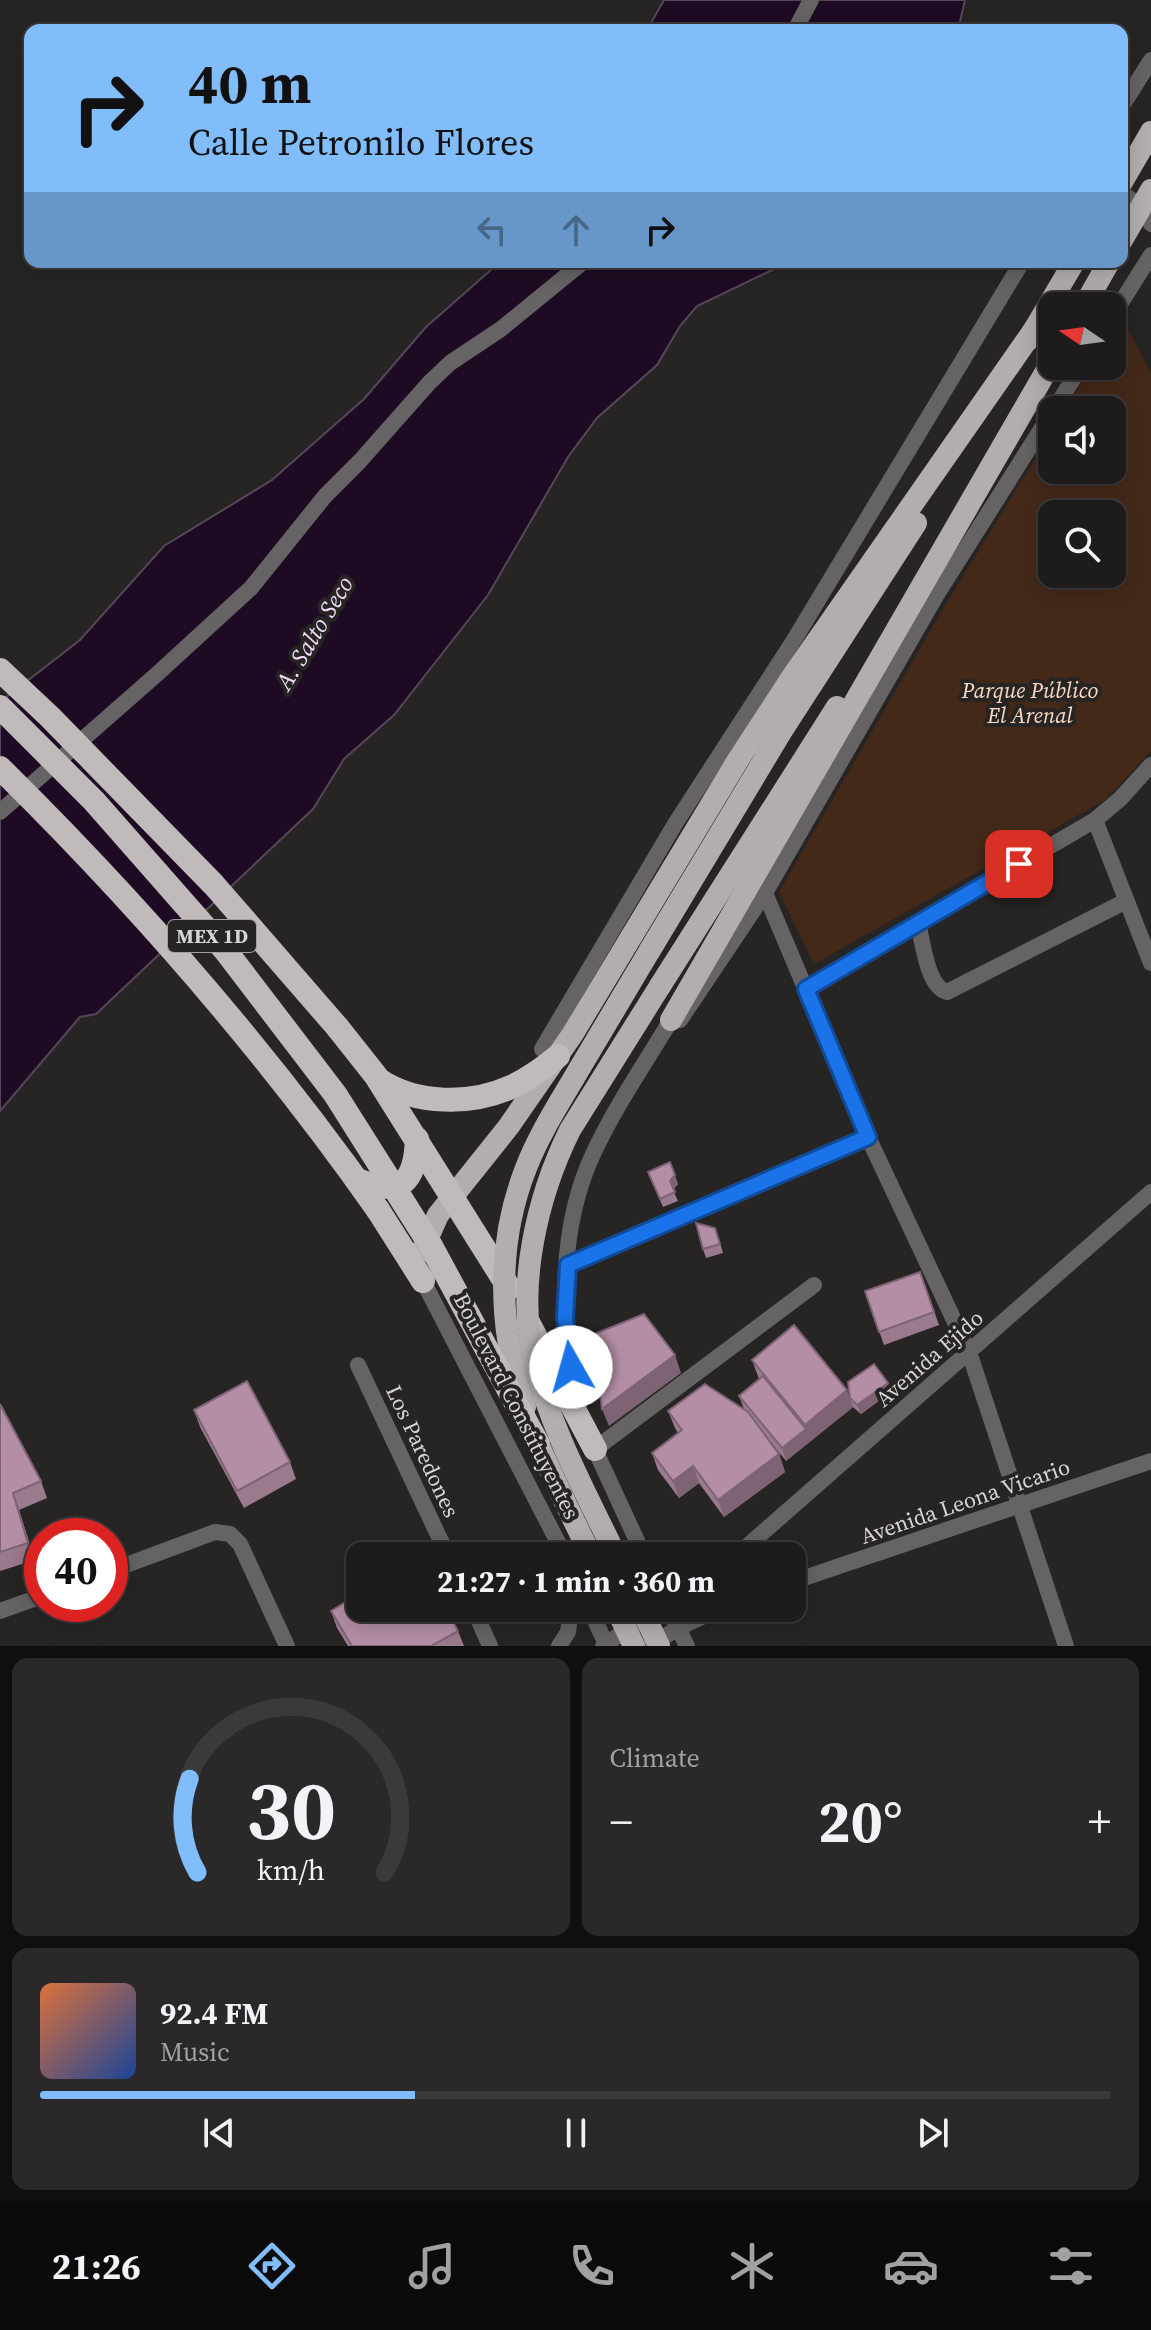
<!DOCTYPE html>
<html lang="en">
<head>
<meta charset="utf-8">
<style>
  body { margin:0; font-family:"Source Serif 4",serif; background:#2a2828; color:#f1f3f6; height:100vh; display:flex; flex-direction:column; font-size:30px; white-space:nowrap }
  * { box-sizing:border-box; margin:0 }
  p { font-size:26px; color:#a0a1a3 }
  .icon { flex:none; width:44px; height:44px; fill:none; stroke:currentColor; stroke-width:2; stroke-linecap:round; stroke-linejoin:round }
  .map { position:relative; height:1646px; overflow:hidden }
  .details { display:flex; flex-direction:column; gap:12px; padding:12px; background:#100f0f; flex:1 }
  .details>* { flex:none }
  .banner { position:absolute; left:24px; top:24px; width:1104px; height:244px; border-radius:16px; box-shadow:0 4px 20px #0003,0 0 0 2px #3b393a; background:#80bdfa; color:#111; overflow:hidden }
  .needle { width:52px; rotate:283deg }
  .controls { position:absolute; left:1038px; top:292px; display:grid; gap:16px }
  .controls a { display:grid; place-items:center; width:88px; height:88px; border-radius:16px; background:#1d1b1b; box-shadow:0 4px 20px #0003,0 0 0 2px #3b393a; font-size:40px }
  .speed { position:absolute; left:24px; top:1518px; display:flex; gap:16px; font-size:40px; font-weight:700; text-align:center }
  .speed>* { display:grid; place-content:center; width:104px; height:104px; border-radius:50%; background:#1d1b1b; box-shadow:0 4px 20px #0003,0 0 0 2px #3b393a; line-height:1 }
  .speed .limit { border:12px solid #d22; background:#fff; color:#111 }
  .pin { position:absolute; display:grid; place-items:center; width:68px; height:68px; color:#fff; margin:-34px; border-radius:16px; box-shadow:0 4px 12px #0006 }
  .me { position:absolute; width:88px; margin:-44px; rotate:353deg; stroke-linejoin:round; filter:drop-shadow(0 0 6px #0008) }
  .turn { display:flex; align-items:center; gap:28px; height:168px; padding:0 32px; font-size:36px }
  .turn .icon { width:104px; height:104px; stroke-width:2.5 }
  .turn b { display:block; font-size:56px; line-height:68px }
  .lanes { display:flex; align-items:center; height:76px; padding:0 32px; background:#0003; justify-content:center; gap:40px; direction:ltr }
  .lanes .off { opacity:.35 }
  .big { font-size:60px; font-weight:700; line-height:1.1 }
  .details .card { flex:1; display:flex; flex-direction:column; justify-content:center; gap:12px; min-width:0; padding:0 28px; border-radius:16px; background:#2a2828 }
  .details .dial { align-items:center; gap:0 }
  .dial svg { height:208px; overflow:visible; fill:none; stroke:#3b393a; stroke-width:7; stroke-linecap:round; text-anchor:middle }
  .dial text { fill:#f1f3f6; stroke:none }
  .song { display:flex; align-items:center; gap:24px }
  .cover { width:96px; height:96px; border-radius:12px; background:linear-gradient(135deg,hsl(20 70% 55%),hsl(220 70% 35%)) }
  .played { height:8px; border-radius:4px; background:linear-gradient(90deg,#80bdfa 35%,#3b393a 35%) }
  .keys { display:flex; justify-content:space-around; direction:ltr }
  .heat { display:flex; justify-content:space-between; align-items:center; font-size:44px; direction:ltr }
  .details .tiles { flex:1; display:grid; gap:12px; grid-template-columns:1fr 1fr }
  .card:last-child { grid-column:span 2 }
  .trip { position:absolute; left:346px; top:1542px; width:460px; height:80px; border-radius:16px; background:#1d1b1b; box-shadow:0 4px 20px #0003,0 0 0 2px #3b393a; font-weight:700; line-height:80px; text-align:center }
  .tab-bar { display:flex; height:128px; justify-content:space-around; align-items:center; background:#0c0b0b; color:#a0a1a3 }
  .tab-bar .icon { width:56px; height:56px }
  .tab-bar .on { color:#80bdfa }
  .tab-bar b { font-size:36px; color:#f1f3f6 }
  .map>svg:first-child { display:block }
  .green { fill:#442919; fill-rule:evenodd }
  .water { fill:#1e0b23; stroke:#564758; stroke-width:2 }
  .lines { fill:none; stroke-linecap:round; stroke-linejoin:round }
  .minor { stroke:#656363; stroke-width:16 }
  .tertiary { stroke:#656363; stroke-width:16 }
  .trunk { stroke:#b3aeae; stroke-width:22 }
  .motorway { stroke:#c0baba; stroke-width:24 }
  .trunk-bridge { stroke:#b3aeae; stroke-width:22 }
  .motorway-bridge { stroke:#c0baba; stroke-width:24 }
  .wall { fill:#9a7a8d }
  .shaded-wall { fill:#7d6373 }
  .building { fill:#b38ea4; stroke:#7d6373; stroke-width:2 }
  .route-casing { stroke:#114b97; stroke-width:20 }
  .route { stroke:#1a73e8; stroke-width:14 }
  .labels { text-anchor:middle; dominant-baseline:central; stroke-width:8; stroke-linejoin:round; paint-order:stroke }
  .shield { fill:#272424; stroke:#a29f9f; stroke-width:2 }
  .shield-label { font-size:20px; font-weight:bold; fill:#d7d4d4 }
  .park-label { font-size:22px; font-style:italic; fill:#fcd7c2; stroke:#272424 }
  .street-label { font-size:22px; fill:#d7d4d4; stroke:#272424 }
  .water-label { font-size:24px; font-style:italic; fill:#f3dafa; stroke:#272424 }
</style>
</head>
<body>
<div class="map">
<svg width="1151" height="1646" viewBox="0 0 1151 1646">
  <rect width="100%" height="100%" fill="#272424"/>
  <path class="green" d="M1122 318 1151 373V751L1105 800 814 964 779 892 943 609 1052 431V470H1112V410H1065L1092 366H1112V334ZM1112 514V574H1052V514Z"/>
  <g class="water">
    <polygon points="664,0 965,0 958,30 647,30"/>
    <polygon points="500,262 789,262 697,306 680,326 657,365 597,418 568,457 488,595 394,715 344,759 313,809 96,1014 80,1017 0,1111 0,702 80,640 164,546 272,480 364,399 426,327"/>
  </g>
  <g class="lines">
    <g class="minor">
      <polyline points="795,30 811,0"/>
      <polyline points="1122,106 1151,60"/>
      <polyline points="1122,193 1141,207 1151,224"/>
      <polyline points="1112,317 1151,255"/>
      <polyline points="1054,410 1081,366"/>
      <polyline points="0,812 156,675 251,588 325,496 360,461 429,383 450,363 501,329 583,262"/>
      <polyline points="1095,820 1151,963"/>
      <polyline points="765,893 868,1137 969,1352 1066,1646"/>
      <path d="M918 923C923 942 927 987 947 992L1126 901"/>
      <polyline points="806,989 1095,820 1120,799 1151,765"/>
      <polyline points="680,1020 765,893 936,596 1052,412"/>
      <polyline points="542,1049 675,824 794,640 1022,262"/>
      <polyline points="568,1265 868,1137"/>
      <polyline points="358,1365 448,1556"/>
      <polyline points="595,1449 814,1285"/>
      <polyline points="110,1571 215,1532 230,1534 240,1544 287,1646"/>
      <polyline points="473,1608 490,1646"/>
      <polyline points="0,1611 42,1596"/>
    </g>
    <g class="tertiary">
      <polyline points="423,1281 565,1556"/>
      <path d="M579 1404C558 1327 559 1225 594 1152 615 1107 645 1063 671 1020"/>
      <polyline points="591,1441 644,1556"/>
      <polyline points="736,1556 1151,1192"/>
      <polyline points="792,1582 1151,1461"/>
      <polyline points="589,1608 607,1646"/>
      <polyline points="668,1608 687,1646"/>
      <polyline points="559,1646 568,1632 571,1608"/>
      <polyline points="603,1646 660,1608"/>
      <polyline points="650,1646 678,1628 721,1608"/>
    </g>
    <g class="trunk">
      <polyline points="1122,182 1151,132"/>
      <polyline points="1122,240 1151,190"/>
      <polyline points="1084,306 1109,262"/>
      <polyline points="1028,340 1074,262"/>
      <polyline points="650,950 781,732 916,523"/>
      <polyline points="660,986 837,707"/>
      <polyline points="671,1020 1052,361"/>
      <polyline points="422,1251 438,1215 509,1126 572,1035 738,760 794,674 1036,327"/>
      <polyline points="538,1444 564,1500"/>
    </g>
    <g class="motorway">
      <polyline points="338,1028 376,1076 509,1288"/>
      <path d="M379 1080C416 1105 472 1105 511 1087 529 1079 543 1068 558 1056"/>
      <path d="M357 1180C401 1197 415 1183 417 1139"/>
      <polyline points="378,1210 423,1281"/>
      <polyline points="529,1324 595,1449"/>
    </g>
    <g class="trunk-bridge">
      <path d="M525 1407C498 1330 496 1244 526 1168 539 1134 560 1102 578 1071 602 1031 626 991 650 950"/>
      <polyline points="564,1500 591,1556"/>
      <path d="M616 1556C586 1493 550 1428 534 1360 516 1286 537 1197 570 1130L660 986"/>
      <polyline points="616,1608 634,1646"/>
      <polyline points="641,1608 659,1646"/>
    </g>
    <g class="motorway-bridge">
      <polyline points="0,670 50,717 214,885 338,1028"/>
      <polyline points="0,707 94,801 225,950 335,1094 431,1246 538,1444"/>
      <path d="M0 768C138 904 266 1051 378 1210"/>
    </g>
  </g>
  <g class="wall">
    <polygon points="648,1172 678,1184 673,1190 678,1201 663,1207"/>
    <polygon points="718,1236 723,1253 706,1258 703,1249"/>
    <polygon points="920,1272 939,1325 884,1345 865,1291"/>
    <polygon points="752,1360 850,1398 888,1383 891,1392 861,1414 853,1407 786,1461 760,1429 779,1454 785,1472 724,1517 699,1483 679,1498 658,1470 652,1453 678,1433 675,1428 668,1411 744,1409 739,1396 759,1379"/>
    <polygon points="0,1404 41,1481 47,1498 19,1510 35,1560 0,1571"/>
    <polygon points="194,1410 290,1462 296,1479 244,1508 200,1427"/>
    <polygon points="360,1608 458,1631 464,1646 348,1646 337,1628 331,1611"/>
  </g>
  <g class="shaded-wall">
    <polygon points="675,1175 678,1184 673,1190 670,1181"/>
    <polygon points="675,1355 681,1373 609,1426 602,1409"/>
    <polygon points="888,1383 891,1392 861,1414 857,1405"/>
    <polygon points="847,1390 853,1407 786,1461 782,1448 806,1429 805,1425"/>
    <polygon points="779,1454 785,1472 724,1517 718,1500"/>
    <polygon points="693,1466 699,1483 679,1498 673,1481"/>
  </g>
  <g class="building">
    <polygon points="670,1162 675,1175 670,1181 675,1192 660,1199 648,1172"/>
    <polygon points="696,1223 715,1228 720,1244 703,1249"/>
    <polygon points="920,1272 934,1312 879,1332 865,1291"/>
    <polygon points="644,1314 675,1355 602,1409 592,1335"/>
    <polygon points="794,1325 847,1390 805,1425 752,1360"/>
    <polygon points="874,1364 888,1383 857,1405 850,1398 848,1382"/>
    <polygon points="763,1376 806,1429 782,1448 739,1396"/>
    <polygon points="247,1381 290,1462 237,1491 194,1410"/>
    <polygon points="705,1384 748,1412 779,1454 718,1500 693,1466 673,1481 652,1453 682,1430 668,1411"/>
    <polygon points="0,1404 41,1481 13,1493 28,1543 0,1552"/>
    <polygon points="408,1541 417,1556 383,1556"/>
    <polygon points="360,1593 360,1608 380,1608 383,1611 381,1608 446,1608 458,1631 431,1646 352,1646 331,1611"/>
  </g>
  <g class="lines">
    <g class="route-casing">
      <polyline id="route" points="571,1367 565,1318 568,1265 868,1137 806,989 1019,864"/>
    </g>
    <use href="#route" class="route"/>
  </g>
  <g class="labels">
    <rect class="shield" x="168" y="920" width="88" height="32" rx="6"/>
    <g class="shield-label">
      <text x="212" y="936">MEX 1D</text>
    </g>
    <g class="park-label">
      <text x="1030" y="690">Parque Público<tspan x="1030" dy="25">El Arenal</tspan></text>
    </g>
    <g class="street-label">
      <text transform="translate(929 1358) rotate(-41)">Avenida Ejido</text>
      <text transform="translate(517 1406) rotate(63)">Boulevard Constituyentes</text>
      <text transform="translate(423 1451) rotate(65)">Los Paredones</text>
      <text transform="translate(965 1501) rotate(-19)">Avenida Leona Vicario</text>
    </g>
    <g class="water-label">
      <text transform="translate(314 633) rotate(-59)">A. Salto Seco</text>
    </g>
  </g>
</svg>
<div class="controls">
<a><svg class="needle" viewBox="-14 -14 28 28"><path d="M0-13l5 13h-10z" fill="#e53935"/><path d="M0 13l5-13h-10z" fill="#a0a1a3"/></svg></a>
<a><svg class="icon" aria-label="sound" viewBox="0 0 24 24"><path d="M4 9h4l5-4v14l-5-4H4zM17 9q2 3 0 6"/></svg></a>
<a><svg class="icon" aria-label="search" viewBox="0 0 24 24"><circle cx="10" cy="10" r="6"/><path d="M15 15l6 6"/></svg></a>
</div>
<div class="speed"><div class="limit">40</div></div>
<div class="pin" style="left:1019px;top:864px;background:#d93025"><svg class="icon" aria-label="arrive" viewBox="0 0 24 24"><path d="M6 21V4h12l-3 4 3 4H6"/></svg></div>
<svg class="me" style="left:571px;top:1367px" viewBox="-20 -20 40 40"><circle r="19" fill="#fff"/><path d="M0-13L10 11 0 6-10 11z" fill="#1a73e8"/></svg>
<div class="trip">21:27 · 1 min · 360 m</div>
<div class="banner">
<div class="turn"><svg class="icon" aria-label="right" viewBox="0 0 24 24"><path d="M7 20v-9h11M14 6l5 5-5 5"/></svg><div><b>40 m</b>Calle Petronilo Flores</div></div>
<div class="lanes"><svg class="icon off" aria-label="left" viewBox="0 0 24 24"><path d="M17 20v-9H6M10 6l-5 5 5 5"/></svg><svg class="icon off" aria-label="ahead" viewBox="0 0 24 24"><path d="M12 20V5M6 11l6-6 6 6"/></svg><svg class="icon" aria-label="right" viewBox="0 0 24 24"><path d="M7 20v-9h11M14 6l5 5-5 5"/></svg></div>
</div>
</div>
<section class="details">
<div class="tiles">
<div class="card dial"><svg viewBox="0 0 100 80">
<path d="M14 69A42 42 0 1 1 86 69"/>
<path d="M14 69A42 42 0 0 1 11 33" stroke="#80bdfa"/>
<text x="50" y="56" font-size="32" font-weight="700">30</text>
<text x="50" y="72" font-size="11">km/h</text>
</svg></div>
<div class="card"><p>Climate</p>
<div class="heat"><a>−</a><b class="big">20°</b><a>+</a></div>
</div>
<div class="card">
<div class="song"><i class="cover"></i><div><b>92.4 FM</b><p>Music</p></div></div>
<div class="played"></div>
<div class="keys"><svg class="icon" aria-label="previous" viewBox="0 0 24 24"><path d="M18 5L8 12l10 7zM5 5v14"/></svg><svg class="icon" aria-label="pause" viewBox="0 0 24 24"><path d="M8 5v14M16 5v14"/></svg><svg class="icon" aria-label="next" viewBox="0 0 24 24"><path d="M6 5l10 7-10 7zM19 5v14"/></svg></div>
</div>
</div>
</section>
<nav class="tab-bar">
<b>21:26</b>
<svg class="icon on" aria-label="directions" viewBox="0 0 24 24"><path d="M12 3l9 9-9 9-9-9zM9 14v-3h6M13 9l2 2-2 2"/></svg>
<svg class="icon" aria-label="music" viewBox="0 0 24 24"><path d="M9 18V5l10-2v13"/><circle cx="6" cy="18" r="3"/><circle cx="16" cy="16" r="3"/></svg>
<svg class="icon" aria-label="phone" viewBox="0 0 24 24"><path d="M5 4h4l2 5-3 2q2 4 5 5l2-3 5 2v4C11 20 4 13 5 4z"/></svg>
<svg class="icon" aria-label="climate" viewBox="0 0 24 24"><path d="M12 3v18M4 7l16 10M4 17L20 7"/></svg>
<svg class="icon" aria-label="car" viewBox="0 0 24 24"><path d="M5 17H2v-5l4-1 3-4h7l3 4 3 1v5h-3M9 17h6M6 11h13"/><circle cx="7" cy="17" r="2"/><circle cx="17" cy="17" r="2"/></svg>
<svg class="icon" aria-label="filters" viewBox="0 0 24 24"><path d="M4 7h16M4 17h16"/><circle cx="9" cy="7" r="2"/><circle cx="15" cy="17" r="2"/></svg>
</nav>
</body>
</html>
